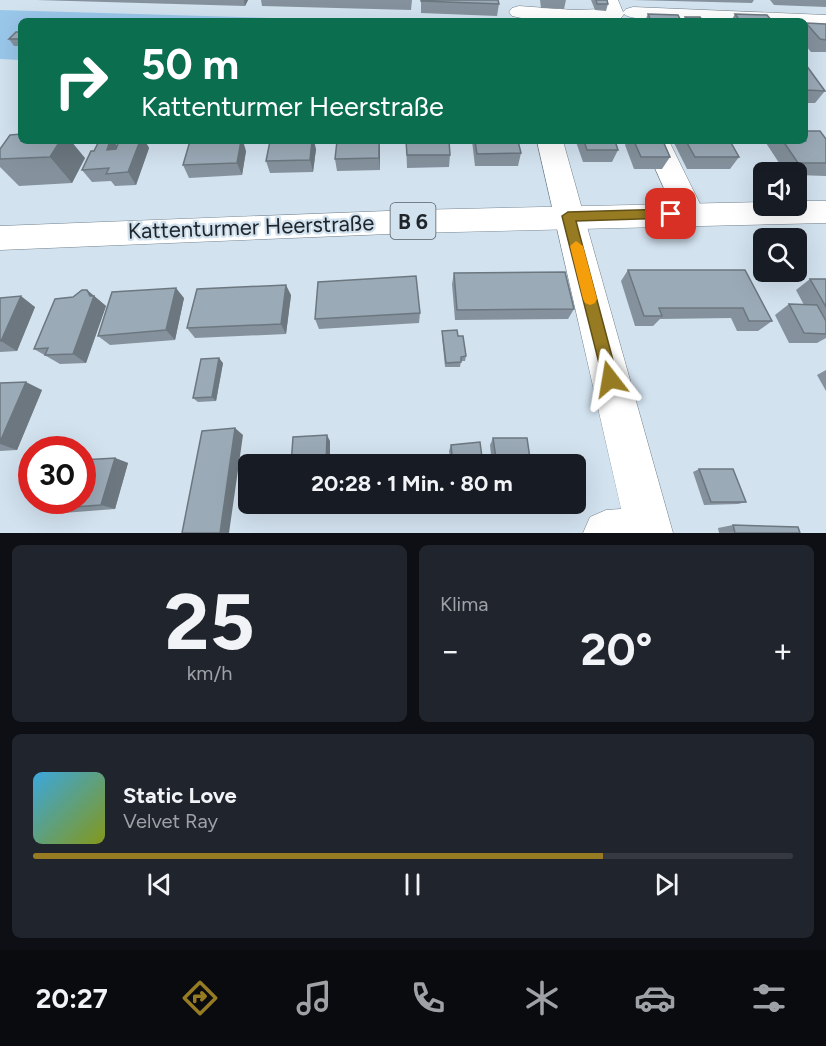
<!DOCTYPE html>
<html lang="de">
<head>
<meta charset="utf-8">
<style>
  body { margin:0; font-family:Figtree,sans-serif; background:#20242c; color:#f1f3f6; height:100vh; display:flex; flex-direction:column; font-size:22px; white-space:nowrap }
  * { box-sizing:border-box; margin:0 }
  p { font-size:20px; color:#9ea1a6 }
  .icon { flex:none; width:33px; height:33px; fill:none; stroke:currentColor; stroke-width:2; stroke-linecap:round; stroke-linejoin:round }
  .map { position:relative; height:533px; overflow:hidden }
  .details { display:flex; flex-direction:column; gap:12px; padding:12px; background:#0d0f14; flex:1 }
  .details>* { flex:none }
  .guide { position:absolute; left:18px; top:18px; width:790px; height:126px; border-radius:9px; box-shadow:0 6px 24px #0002; background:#0b6e4f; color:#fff; overflow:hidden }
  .fabs { position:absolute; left:753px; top:162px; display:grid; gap:12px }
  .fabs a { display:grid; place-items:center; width:54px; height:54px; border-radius:9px; background:#171b24; box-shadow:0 6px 24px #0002; font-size:30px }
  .speed { position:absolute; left:18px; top:436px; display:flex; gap:12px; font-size:30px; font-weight:700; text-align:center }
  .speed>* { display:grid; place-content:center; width:78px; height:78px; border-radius:50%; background:#171b24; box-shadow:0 6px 24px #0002; line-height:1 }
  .speed .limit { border:9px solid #d22; background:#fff; color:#111 }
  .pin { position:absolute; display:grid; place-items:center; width:51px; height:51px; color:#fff; margin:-26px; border-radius:12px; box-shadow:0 3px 9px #0006 }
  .me { position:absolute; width:66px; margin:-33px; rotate:346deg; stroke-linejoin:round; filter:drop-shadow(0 0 4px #0008) }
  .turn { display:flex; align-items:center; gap:21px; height:126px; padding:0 24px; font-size:27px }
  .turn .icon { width:78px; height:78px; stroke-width:2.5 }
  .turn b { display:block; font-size:42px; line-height:51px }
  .big { font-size:45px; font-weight:700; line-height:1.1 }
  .details .widget { flex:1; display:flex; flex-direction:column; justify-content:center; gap:9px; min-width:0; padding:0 21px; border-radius:9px; background:#20242c }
  .details .dial { align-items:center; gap:0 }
  .dial b { font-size:78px; line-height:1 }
  .song { display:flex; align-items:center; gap:18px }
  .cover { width:72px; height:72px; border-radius:9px; background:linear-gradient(135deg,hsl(200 70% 55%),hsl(70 70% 35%)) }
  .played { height:6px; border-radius:3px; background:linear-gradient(90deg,#967b23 75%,#363941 75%) }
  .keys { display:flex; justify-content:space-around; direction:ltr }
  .heat { display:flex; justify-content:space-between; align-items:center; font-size:33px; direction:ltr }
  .details .tiles { flex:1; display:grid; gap:12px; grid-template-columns:1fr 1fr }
  .widget:last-child { grid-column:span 2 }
  .trip { position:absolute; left:238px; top:454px; width:348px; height:60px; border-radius:9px; background:#171b24; box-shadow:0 6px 24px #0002; font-weight:700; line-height:60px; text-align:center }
  .menu { display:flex; height:96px; justify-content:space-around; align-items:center; background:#090b0e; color:#9ea1a6 }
  .menu .icon { width:42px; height:42px }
  .menu .active { color:#967b23 }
  .menu b { font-size:27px; color:#f1f3f6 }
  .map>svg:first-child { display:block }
  .green { fill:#99c7ea }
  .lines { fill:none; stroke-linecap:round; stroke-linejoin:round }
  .minor-casing { stroke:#71808c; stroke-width:1 }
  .major-casing { stroke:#71808c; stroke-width:1 }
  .minor { fill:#fff; fill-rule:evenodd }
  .major { fill:#fff; fill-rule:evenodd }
  .wall { fill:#85929d }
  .shaded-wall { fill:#6c7780 }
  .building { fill:#9baab7; stroke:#6c7780; stroke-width:1.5 }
  .route { fill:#967b23; stroke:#625017; stroke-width:1.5 }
  .slow { fill:#f59e0b }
  .labels { text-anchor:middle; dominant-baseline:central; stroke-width:4.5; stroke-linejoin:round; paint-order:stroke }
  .shield { fill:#d2e2ef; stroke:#555e65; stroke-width:1.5 }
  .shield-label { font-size:21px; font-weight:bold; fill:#1f252a }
  .street-label { font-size:22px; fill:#1f252a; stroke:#d2e2ef }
</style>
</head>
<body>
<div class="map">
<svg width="826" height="533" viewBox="0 0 826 533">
  <rect width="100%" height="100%" fill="#d2e2ef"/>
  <polygon class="green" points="0,10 374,21 21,21 21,60 0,59"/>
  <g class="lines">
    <g class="minor-casing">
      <g id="minor">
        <path d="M598 0H618L623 12 626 9 633 7 826 15V27L806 26V21C780 21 635 26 624 14L621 18 614 20C581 22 544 24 512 16L509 12 512 8 519 6 574 10 602 9Z"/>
        <polygon points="537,141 563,141 673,533 583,533 590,517 606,510 621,509"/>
        <polygon points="643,141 669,141 705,214 701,222 690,225 679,222"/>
      </g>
    </g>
    <g class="major-casing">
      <polygon id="major" points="796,201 826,201 826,223 413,233 0,250 0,226 413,210 764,202 764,206 796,206"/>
    </g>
    <use href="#minor" class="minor"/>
    <use href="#major" class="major"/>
  </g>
  <g class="wall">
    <polygon points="36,0 248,0 245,6"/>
    <polygon points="261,0 412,0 411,10 262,6"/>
    <polygon points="421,0 499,4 497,16 421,13"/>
    <polygon points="540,0 566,0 564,9 541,8"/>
    <polygon points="591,0 607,0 608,4 606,11 595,10"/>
    <polygon points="632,0 754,0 752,3"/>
    <polygon points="770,0 826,0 826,7 774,5"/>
    <polygon points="648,14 681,21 645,21"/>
    <polygon points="735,14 772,21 731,21"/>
    <polygon points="806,23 826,24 826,52 811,52 806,46"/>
    <polygon points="21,32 21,46 14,46 9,39"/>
    <polygon points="806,65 825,91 815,103 806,103"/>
    <polygon points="826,139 826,176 796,175 796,172 785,172 766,143 768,141 806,141"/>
    <polygon points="114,141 117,146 119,141 145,141 149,148 136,185 115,186 111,181 92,182 82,170 94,151"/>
    <polygon points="406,141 450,155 449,167 407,168"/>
    <polygon points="472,141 518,141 521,153 518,166 475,166"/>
    <polygon points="576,141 615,141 618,150 612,162 583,162 576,142"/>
    <polygon points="627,141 663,141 670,157 662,169 634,169 625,145"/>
    <polygon points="673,141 730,141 739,157 730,169 687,169"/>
    <polygon points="380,147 380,170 337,171 335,159"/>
    <polygon points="0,149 85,158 72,183 19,186 0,167"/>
    <polygon points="316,149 313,172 270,173 266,161"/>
    <polygon points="246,151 242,175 189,178 183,165"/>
    <polygon points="628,270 745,270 772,321 758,331 737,331 731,318 660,319 653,326 635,326 621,281"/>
    <polygon points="454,273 574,309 568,319 455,320 452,284"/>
    <polygon points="810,279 826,279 826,338 817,343 789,343 775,315 789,304 804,305 796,290"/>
    <polygon points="87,290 106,306 86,363 60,364 34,349 73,297"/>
    <polygon points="291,295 286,334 195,338 187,328"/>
    <polygon points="0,298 35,307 17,351 0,352"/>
    <polygon points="184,298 175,340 110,345 98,336"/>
    <polygon points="420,313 419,323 319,329 315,319"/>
    <polygon points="442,331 458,336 466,356 465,361 461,361 460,367 445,367 442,336"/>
    <polygon points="223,363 216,401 198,402 193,398"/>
    <polygon points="826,370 826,391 817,375"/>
    <polygon points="0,383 42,390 17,450 0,451"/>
    <polygon points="493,438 531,465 492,465 490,445"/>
    <polygon points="451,445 483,465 451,465 449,451"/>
    <polygon points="115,458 128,463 115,509 63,513 46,509"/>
    <polygon points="699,469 746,502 738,504 704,505 693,472"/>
    <polygon points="456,504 489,504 490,507 486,511 457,514"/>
    <polygon points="497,504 538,504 538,507 533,511 498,512"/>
    <polygon points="733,525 800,533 719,533 718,528"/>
  </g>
  <g class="shaded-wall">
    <polygon points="244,0 248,0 245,6"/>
    <polygon points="60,141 71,141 85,158 72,183 50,157"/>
    <polygon points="110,141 114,141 120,150 107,150"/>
    <polygon points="140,141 145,141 149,148 136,185 128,172"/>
    <polygon points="241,141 243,141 246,151 242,175 237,163"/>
    <polygon points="312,141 314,141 316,149 313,172 310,160"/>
    <polygon points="379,141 380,147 380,170 379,158"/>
    <polygon points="286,285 291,295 286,334 281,324"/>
    <polygon points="176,288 184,298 175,340 166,330"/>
    <polygon points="87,290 106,306 86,363 73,354 90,296"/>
    <polygon points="21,296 35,307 17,351 1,341"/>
    <polygon points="219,358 223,363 216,401 212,397"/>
    <polygon points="26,382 42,390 17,450 0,444 0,442"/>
    <polygon points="235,428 243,435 229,533 220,533"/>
    <polygon points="327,435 330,441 330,465 326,465"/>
    <polygon points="115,458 128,463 115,509 101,505"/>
  </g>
  <g class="building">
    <polygon points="421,0 498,0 499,4 421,1"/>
    <polygon points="596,0 607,0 608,4 597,4"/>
    <polygon points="648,14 678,15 681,21 651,21"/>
    <polygon points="735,14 767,15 772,21 740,21"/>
    <polygon points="685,17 700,17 703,21 687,21"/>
    <polygon points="806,23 826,24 826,40 820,39"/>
    <polygon points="16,32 21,32 21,39 9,39"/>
    <polygon points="806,65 825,91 806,90"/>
    <polygon points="806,131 820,131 826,139 826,163 798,163 783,141 806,141"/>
    <polygon points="21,134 21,141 60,141 50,157 0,159 0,149 10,135"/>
    <polygon points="99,141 110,141 107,150 116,149 119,141 140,141 128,172 106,174 109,168 82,170 91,151 94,151"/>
    <polygon points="190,141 241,141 237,163 183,165"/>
    <polygon points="270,141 312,141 310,160 266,161"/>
    <polygon points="337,141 379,141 379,158 335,159"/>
    <polygon points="406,141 449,141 450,155 407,155"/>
    <polygon points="475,141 518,141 521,153 477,154"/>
    <polygon points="584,141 615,141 618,150 587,150"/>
    <polygon points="634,141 663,141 670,157 641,157"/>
    <polygon points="686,141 730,141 739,157 695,157"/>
    <polygon points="628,270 745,270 772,321 749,321 743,308 659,308 662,316 644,316"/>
    <polygon points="565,272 574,309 457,310 454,273"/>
    <polygon points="416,276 420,313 315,319 318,282"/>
    <polygon points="810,279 826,279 826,307"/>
    <polygon points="286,285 281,324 187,328 197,289"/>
    <polygon points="176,288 166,330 98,336 112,292"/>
    <polygon points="82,290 87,290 90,296 94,296 73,354 45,355 48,348 34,349 55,299 73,297"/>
    <polygon points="21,296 1,341 0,341 0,298"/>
    <polygon points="789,304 817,305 826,321 826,334 804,333"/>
    <polygon points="457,330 458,336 463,336 466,356 461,357 461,362 446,363 442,331"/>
    <polygon points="219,358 212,397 193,398 201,359"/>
    <polygon points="26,382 0,442 0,383"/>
    <polygon points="235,428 220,533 182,533 202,431"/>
    <polygon points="327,435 326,465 291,465 293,437"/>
    <polygon points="493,438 527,438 531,465 497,465"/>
    <polygon points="480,442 483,465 453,465 451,445"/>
    <polygon points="115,458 101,505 46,509 49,501 82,501 82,460"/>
    <polygon points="699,469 733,469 746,502 711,502"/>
    <polygon points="458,504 489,504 490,507 459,510"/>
    <polygon points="502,504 538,504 538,507 502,509"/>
    <polygon points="733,525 798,527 800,533 735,533"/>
  </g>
  <polygon class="route" points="671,209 678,214 671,218 576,221 618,379 616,384 610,387 605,384 603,379 562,216 568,212"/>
  <polygon class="slow" points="576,241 583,246 597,299 595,303 590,305 585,303 583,299 570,246"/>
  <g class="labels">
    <rect class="shield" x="390.5" y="203" width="45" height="36" rx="4.5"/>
    <g class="shield-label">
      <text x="413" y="221">B 6</text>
    </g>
    <g class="street-label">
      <text transform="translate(251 227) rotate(-2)">Kattenturmer Heerstraße</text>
    </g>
  </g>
</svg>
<div class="fabs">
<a><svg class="icon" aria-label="sound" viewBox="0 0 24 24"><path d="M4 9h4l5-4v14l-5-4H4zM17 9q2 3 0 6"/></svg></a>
<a><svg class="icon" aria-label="search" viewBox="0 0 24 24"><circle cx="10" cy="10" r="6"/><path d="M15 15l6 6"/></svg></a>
</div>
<div class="speed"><div class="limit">30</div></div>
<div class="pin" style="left:671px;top:214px;background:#d93025"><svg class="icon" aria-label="arrive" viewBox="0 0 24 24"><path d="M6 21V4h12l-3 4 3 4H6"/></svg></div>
<svg class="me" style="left:610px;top:379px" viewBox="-20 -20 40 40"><path d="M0-17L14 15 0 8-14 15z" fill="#967b23" stroke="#fff" stroke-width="4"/></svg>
<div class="trip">20:28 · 1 Min. · 80 m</div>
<div class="guide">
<div class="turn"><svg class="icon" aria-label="right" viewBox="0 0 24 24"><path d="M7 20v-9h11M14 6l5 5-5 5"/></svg><div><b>50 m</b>Kattenturmer Heerstraße</div></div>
</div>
</div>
<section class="details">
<div class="tiles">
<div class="widget dial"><b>25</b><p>km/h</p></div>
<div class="widget"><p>Klima</p>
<div class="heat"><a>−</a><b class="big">20°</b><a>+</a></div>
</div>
<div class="widget">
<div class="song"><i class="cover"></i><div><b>Static Love</b><p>Velvet Ray</p></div></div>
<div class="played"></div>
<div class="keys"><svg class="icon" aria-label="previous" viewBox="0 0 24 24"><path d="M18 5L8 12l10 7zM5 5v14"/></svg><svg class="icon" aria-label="pause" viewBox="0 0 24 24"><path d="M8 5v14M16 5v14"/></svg><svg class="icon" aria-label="next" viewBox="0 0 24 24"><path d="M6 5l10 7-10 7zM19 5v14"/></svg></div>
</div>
</div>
</section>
<nav class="menu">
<b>20:27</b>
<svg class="icon active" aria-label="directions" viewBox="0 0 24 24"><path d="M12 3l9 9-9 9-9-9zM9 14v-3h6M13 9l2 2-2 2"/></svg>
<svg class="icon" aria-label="music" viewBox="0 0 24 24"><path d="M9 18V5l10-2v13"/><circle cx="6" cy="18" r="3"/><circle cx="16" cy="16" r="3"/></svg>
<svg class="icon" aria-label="phone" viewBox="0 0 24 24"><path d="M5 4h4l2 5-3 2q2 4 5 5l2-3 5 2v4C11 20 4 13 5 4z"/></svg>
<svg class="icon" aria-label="climate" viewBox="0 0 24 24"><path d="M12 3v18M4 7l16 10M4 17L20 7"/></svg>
<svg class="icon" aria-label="car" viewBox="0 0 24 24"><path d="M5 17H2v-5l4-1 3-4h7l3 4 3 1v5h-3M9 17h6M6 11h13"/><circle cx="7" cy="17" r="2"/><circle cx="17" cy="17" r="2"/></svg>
<svg class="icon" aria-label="filters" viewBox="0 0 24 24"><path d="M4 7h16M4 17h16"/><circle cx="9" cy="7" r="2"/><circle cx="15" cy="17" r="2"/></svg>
</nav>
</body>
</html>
